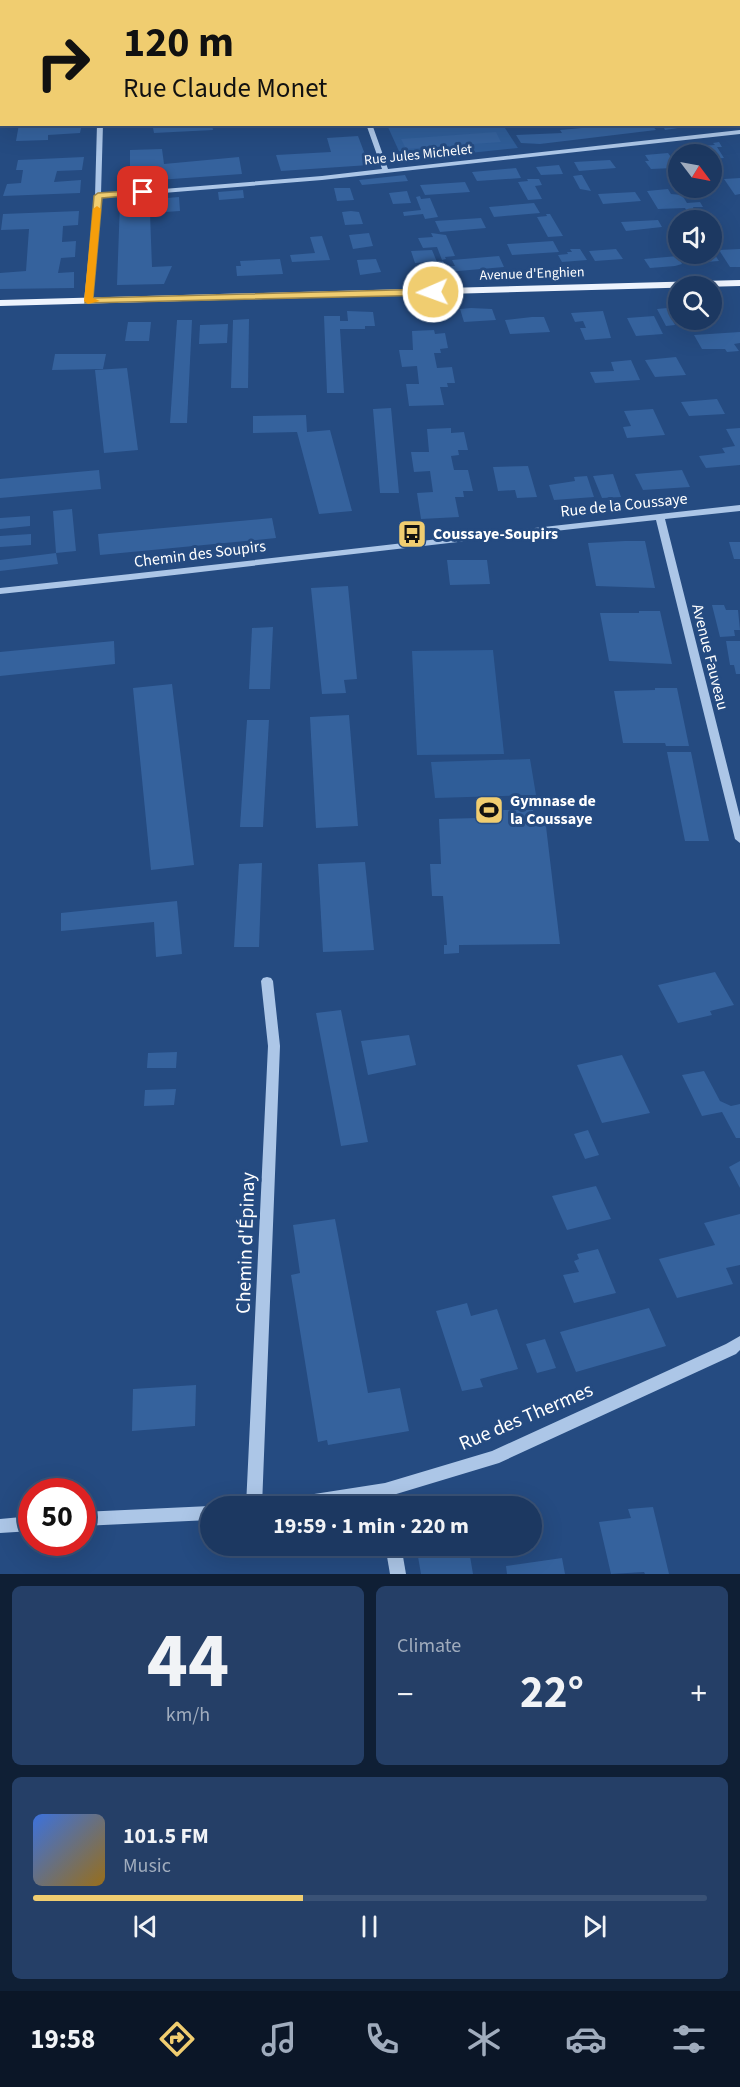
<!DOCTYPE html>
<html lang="en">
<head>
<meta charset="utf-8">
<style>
  body { margin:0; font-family:"Source Sans 3",sans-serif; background:#253f67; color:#f1f3f6; height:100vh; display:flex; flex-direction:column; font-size:22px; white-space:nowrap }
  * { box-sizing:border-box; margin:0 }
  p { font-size:20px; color:#a0acbd }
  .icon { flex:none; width:33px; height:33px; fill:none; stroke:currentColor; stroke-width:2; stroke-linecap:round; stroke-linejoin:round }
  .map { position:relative; height:1574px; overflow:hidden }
  .drawer { display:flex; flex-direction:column; gap:12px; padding:12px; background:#0f1f35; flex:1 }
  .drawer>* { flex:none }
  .top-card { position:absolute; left:0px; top:0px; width:741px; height:126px; box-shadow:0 6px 24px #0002,0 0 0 2px #3a5276; background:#f0cd70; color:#111; overflow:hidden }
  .needle { width:39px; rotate:122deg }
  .tools { position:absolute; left:668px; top:144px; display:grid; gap:12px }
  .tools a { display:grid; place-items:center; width:54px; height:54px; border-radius:50%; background:#1c3861; box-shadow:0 6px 24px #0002,0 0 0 2px #3a5276; font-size:30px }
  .speed { position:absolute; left:18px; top:1478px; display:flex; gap:12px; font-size:30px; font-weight:700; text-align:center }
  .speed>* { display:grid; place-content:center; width:78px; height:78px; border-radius:50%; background:#1c3861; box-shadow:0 6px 24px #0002,0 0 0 2px #3a5276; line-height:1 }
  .speed .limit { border:9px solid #d22; background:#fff; color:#111 }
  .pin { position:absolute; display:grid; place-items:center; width:51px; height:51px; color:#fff; margin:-26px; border-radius:12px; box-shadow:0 3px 9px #0006 }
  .me { position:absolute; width:66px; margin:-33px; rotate:268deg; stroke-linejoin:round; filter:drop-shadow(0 0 4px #0008) }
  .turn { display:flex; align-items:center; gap:21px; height:126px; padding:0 24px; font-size:27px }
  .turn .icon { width:78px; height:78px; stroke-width:2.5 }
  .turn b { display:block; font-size:42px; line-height:51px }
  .big { font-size:45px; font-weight:700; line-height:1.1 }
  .drawer .widget { flex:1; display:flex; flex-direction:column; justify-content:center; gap:9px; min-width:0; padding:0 21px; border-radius:9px; background:#253f67 }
  .drawer .dial { align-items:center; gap:0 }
  .dial b { font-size:78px; line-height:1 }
  .song { display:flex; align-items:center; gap:18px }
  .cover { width:72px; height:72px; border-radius:9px; background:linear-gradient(135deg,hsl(220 70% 55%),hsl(40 70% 35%)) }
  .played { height:6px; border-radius:3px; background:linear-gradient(90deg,#f0cd70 40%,#3a5276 40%) }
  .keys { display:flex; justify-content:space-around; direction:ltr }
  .heat { display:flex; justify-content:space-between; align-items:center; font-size:33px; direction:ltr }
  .drawer .tiles { flex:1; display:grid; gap:12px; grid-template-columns:1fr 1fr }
  .widget:last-child { grid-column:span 2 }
  .trip { position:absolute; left:200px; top:1496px; width:342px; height:60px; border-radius:30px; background:#1c3861; box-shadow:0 6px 24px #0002,0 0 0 2px #3a5276; font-weight:700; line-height:60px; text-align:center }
  .tab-bar { display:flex; height:96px; justify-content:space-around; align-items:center; background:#0b1627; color:#a0acbd }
  .tab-bar .icon { width:42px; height:42px }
  .tab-bar .current { color:#f0cd70 }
  .tab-bar b { font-size:27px; color:#f1f3f6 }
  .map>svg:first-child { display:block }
  .green { fill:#2f5d98 }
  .building { fill:#35629d }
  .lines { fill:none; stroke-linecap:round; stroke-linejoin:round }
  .minor { fill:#acc6e7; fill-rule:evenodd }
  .major { fill:#edf3fd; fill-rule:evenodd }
  .route { fill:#f0cd70; stroke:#9c8549; stroke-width:1.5 }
  .slow { fill:#f59e0b }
  .labels { text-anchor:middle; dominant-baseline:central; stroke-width:6; stroke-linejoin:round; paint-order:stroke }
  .far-street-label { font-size:14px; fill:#fff; stroke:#254b81 }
  .street-label { font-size:16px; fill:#fff; stroke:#254b81 }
  .poi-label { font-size:16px; font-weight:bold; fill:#fff; stroke:#254b81; text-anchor:start }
  .near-street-label { font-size:20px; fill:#fff; stroke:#254b81 }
</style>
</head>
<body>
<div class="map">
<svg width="740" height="1574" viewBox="0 0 740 1574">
  <rect width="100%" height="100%" fill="#254b81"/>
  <g class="green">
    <polygon points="387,125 503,125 518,148 403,160"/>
    <polygon points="493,650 504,754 417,755 412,651"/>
    <polygon points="530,759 536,795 435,798 431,762"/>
  </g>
  <g class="building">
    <polygon points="19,124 82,124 80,133 48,135 48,140 16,141"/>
    <polygon points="147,124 212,124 213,130 154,133 153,128 149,128"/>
    <polygon points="625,124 629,127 651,124 656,130 540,144 521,143 516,135 562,133 560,130"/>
    <polygon points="662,124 691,124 691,126 665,130"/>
    <polygon points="496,132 501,142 406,149 401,139"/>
    <polygon points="358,136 369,165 281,171 276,155 331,152 327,138"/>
    <polygon points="719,142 722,147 717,147 724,158 711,159 711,154 706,154 701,146 715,145 713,143"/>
    <polygon points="696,147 701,154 682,154 678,149"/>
    <polygon points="162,149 164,164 239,157 242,174 130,182 130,150"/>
    <polygon points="668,153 674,161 669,161 673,168 651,169 645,161 649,161 645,155"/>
    <polygon points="84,157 82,170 57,171 54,182 81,180 80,193 3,196 7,184 21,183 23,170 16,170 18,160"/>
    <polygon points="610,160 616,168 579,171 574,162"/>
    <polygon points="559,165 563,174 541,175 536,167"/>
    <polygon points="516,168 521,178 477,181 472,172"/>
    <polygon points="405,175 408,181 362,185 359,180"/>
    <polygon points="580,175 582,175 591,191 580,189 573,176"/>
    <polygon points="740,178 740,194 735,195 724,179"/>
    <polygon points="527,179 539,179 542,185 535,186 542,199 528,200 518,182 528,181"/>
    <polygon points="465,182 470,192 425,195 420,185"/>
    <polygon points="334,188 350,188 354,200 337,201"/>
    <polygon points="668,189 671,194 682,195 687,203 700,202 703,207 693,207 695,211 687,211 685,208 658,209 647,191"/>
    <polygon points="243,190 244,198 219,200 218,192"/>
    <polygon points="407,191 411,203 393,204 389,193"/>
    <polygon points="635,192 641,201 603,204 598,194"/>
    <polygon points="420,196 421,199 430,198 438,217 425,219 423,214 404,216 403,212 421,210 416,197"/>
    <polygon points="179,197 180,211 150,213 152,267 172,266 164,284 117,285 120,202"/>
    <polygon points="534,203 540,213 494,217 489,207"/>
    <polygon points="79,211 78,225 63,226 62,242 76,241 75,257 61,258 58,273 74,272 74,288 0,289 0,273 26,271 29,229 1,230 3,214"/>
    <polygon points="351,211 359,212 363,224 345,225 342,212"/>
    <polygon points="546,214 550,214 563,236 548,237 537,217 547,216"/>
    <polygon points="481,218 486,228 440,232 435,221"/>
    <polygon points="658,220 662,227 626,231 621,222"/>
    <polygon points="369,233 373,246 353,249 349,235"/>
    <polygon points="431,233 446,235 455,256 445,257 446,259 442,260 437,247 423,248 418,238 433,237"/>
    <polygon points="322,236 330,260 292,262 290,255 315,253 310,237"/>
    <polygon points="553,241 559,252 512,255 507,244"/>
    <polygon points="570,249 580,249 587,260 562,262 558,255 568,254 567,252 572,252"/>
    <polygon points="616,249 623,259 595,261 589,251"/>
    <polygon points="711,249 719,261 692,263 686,254 711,254"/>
    <polygon points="740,249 740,267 730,267 719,250"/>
    <polygon points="432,250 437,262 443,261 445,266 455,266 452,260 499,256 504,267 447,272 449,277 422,279 418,270 431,269 429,262 415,263 411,251"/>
    <polygon points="678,256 682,264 675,266 650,268 644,259"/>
    <polygon points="280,259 283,274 237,276 236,266 241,266 240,261"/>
    <polygon points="376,259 381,272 360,275 357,260"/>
    <polygon points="677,307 678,320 673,321 675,325 666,326 657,309"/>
    <polygon points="471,308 492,309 496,320 464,322 460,309"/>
    <polygon points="347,311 373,312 375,326 365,326 365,329 340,329 344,393 327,393 324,316 340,316 340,321 348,321"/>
    <polygon points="603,311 611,338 585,340 580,328 586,328 583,321 575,322 571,313"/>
    <polygon points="654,316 663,334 636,336 627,318"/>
    <polygon points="532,317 544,317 550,332 510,334 505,320"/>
    <polygon points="249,319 248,388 231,388 233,320"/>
    <polygon points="177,320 192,320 187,423 170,423"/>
    <polygon points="128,322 151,322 149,341 125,341"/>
    <polygon points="228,324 227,343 199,344 200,325"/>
    <polygon points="434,330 435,334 445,333 448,348 440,349 441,353 434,353 437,368 452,367 455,383 447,383 448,387 440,387 444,405 409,406 406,384 419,384 417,366 402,367 399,350 413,350 412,331"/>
    <polygon points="740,332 740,343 734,344 739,351 727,352 725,349 702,349 694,335"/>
    <polygon points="55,354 106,354 103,369 52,370"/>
    <polygon points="676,357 686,375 655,377 645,360"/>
    <polygon points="631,360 640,380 595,383 590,372 614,371 611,362"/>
    <polygon points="127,368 138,450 104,453 95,370"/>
    <polygon points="717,399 725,414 689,416 681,402"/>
    <polygon points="391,408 399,493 380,493 373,409"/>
    <polygon points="653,409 665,435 627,438 623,427 631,426 624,411"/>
    <polygon points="306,415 307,432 330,430 352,511 319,514 297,432 253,433 253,416"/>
    <polygon points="451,428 451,433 464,432 468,450 458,450 459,455 451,456 454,470 468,470 473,491 463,491 464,497 455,497 459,517 421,519 417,493 433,492 430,471 414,472 411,452 429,452 427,429"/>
    <polygon points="740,428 740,465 706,468 699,456 725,453 722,448 735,446 726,429"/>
    <polygon points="528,466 537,497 517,498 515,490 498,491 493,467"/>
    <polygon points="99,470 101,489 0,498 0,479"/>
    <polygon points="682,470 690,487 643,490 635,474"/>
    <polygon points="613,474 621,497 602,498 593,476"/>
    <polygon points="587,476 594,497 554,500 549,485 575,481 574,477"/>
    <polygon points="72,509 76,551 56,553 58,564 0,571 0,560 56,553 53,511"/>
    <polygon points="30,516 30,526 0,529 0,518"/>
    <polygon points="272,518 276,538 100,555 98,534"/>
    <polygon points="31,534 31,545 0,547 0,536"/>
    <polygon points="625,541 645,541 655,588 596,586 588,543"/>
    <polygon points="729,542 740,542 740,559 734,559"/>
    <polygon points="447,560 487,560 490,584 450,585"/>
    <polygon points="348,586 357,679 344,680 346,693 322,694 311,588"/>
    <polygon points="712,605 724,605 726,610 738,610 740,630 734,630 735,636 720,637"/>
    <polygon points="639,611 660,611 672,664 609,661 600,613 639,613"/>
    <polygon points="273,627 270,689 249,689 252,628"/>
    <polygon points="114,641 115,664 0,676 0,652"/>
    <polygon points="726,641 740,641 740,674 736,674 734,665 730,665"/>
    <polygon points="172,684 194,865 151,870 133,688"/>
    <polygon points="655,688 677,688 689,746 666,746 665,743 623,743 614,691 655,690"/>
    <polygon points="349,715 358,826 316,828 310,717"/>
    <polygon points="247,720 269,720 263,827 240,827"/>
    <polygon points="667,752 691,752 709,841 685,841"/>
    <polygon points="478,810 533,810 534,818 545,818 560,944 459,945 459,953 444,954 444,945 447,945 443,896 432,896 430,864 441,864 439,819 478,818"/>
    <polygon points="365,862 374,950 323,952 318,864"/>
    <polygon points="262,863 259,947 234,947 239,864"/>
    <polygon points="177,901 182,954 156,957 154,922 61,931 61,913"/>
    <polygon points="715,972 734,1005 710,1011 712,1015 678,1023 658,985"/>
    <polygon points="341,1010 368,1142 341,1146 316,1013"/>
    <polygon points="409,1035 416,1065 368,1075 361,1041"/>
    <polygon points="177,1052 176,1068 147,1068 148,1053"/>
    <polygon points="622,1055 650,1113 602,1123 577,1065"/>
    <polygon points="704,1071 720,1101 731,1106 740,1104 740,1138 736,1138 722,1112 702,1116 682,1075"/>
    <polygon points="176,1089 174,1105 144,1106 145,1090"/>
    <polygon points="588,1130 599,1155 585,1159 574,1134"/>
    <polygon points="740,1161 740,1188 729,1167"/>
    <polygon points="596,1186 611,1219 567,1230 552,1196"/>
    <polygon points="740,1214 740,1265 726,1268 733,1284 677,1298 659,1259 715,1245 704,1223"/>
    <polygon points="335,1219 368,1393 400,1388 409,1431 328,1445 327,1440 318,1442 291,1275 300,1273 293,1225"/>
    <polygon points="598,1249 616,1293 574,1303 563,1275 579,1272 574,1261 579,1259 577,1254"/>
    <polygon points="467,1303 471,1316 497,1309 518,1369 480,1379 483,1387 462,1391 436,1311"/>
    <polygon points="649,1308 666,1346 576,1372 560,1332"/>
    <polygon points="545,1339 556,1368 537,1373 526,1344"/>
    <polygon points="196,1385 195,1426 132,1431 133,1389"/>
    <polygon points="653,1507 669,1574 645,1574 644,1572 611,1574 599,1522 631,1518 628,1509"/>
    <polygon points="416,1545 487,1545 489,1552 470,1556 473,1574 421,1574"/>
    <polygon points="562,1558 565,1574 507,1574 506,1566"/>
  </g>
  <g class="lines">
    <g class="minor">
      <polygon points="334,0 340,0 341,2 335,2"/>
      <polygon points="506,0 518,0 502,2"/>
      <polygon points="596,0 602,0 603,2 597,2"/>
      <rect x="0" y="65" width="2" height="4"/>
      <polygon points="97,124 103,124 101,194 322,176 382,169 366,124 372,124 388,169 740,130 740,134 322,180 101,198 92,301 88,303 84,301 95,196"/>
      <path d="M740 505V511L665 519 740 817V843L735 839 656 520C437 543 219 571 0 594V588C247 562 493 532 740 505Z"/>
      <polygon points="267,977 271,978 273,981 280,1046 262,1506 246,1506 268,1046 261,981 263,978"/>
      <polygon points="740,1336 740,1350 736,1354 499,1463 393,1495 395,1506 379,1506 379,1498 329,1506 274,1506 277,1501 282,1499 385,1483 492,1451 726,1344"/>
      <polygon points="210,1506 210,1520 82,1526 82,1512"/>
      <polygon points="32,1516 32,1531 0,1533 0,1519"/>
      <polygon points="385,1545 401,1545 406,1574 390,1574"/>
    </g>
    <g class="major">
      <polygon points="9,0 19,0 18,2"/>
      <polygon points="0,5 2,5 0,10"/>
      <polygon points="740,280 740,286 0,306 0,300"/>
    </g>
  </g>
  <polygon class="route" points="143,190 147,192 146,194 102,198 93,298 433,289 438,292 433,295 85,303 94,196 98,193"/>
  <polygon class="slow" points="97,206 101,209 93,298 100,301 88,304 84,301 93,209"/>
  <defs>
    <g id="bus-square" transform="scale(1.5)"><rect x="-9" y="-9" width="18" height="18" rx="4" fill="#f0cd70" stroke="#254b81"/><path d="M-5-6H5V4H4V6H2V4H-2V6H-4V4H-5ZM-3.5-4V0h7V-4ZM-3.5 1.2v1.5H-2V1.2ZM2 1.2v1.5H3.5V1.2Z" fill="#111"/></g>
    <g id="stadium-square" transform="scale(1.5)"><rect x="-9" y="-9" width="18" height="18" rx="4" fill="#f0cd70" stroke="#254b81"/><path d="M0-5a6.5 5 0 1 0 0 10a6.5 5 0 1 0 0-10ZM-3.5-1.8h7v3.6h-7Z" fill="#111"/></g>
  </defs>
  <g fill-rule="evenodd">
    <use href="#bus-square" x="412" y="534"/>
    <use href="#stadium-square" x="489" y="810"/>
  </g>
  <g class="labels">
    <g class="far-street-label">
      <text transform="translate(418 155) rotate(-6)">Rue Jules Michelet</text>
      <text transform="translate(532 274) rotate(-2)">Avenue d'Enghien</text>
    </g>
    <g class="street-label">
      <text transform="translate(624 505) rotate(-6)">Rue de la Coussaye</text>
      <text transform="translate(200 554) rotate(-7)">Chemin des Soupirs</text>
      <text transform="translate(710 657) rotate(76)">Avenue Fauveau</text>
    </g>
    <g class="poi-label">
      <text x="433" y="534">Coussaye-Soupirs</text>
      <text x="510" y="801">Gymnase de<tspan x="510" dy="18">la Coussaye</tspan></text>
    </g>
    <g class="near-street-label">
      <text transform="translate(246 1243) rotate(-88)">Chemin d'Épinay</text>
      <text transform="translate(526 1417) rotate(-23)">Rue des Thermes</text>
    </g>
  </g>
</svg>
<div class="tools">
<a><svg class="needle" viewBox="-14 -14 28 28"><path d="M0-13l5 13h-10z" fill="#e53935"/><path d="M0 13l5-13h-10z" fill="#a0acbd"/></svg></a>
<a><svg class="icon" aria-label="sound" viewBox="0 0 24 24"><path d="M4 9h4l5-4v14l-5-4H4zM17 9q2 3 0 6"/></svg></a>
<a><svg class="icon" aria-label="search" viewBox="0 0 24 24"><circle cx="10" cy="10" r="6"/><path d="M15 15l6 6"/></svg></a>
</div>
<div class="speed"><div class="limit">50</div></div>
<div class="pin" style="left:143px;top:192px;background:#d93025"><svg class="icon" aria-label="arrive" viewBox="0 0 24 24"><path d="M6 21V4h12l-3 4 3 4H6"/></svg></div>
<svg class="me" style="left:433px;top:292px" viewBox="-20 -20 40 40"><circle r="17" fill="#f0cd70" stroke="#fff" stroke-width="3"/><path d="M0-11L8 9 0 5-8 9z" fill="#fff"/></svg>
<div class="trip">19:59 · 1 min · 220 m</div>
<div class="top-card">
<div class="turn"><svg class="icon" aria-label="right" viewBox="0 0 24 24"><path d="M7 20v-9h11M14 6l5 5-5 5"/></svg><div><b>120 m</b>Rue Claude Monet</div></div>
</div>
</div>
<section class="drawer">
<div class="tiles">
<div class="widget dial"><b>44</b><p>km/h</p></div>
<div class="widget"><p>Climate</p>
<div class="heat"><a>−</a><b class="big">22°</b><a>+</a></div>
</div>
<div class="widget">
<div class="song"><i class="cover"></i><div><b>101.5 FM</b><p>Music</p></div></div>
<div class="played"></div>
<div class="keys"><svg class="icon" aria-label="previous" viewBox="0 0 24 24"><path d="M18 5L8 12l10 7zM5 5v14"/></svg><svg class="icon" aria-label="pause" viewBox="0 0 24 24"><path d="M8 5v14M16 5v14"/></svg><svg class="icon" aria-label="next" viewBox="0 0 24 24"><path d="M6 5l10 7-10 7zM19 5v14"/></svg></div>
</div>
</div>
</section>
<nav class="tab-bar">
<b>19:58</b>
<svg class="icon current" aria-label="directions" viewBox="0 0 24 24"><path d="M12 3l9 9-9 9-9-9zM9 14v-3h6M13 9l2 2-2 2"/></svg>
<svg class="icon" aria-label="music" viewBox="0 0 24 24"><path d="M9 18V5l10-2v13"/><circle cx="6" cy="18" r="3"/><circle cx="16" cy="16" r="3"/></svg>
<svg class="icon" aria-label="phone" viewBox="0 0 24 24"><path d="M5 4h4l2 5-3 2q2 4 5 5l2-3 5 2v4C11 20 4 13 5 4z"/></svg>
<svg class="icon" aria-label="climate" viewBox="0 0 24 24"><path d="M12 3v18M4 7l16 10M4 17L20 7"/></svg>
<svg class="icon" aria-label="car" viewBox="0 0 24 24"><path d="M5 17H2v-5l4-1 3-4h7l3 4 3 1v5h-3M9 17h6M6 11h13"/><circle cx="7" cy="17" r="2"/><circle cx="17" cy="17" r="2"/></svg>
<svg class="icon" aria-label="filters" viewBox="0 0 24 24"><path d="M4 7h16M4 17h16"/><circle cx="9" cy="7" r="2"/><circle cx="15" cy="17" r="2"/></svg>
</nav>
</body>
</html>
